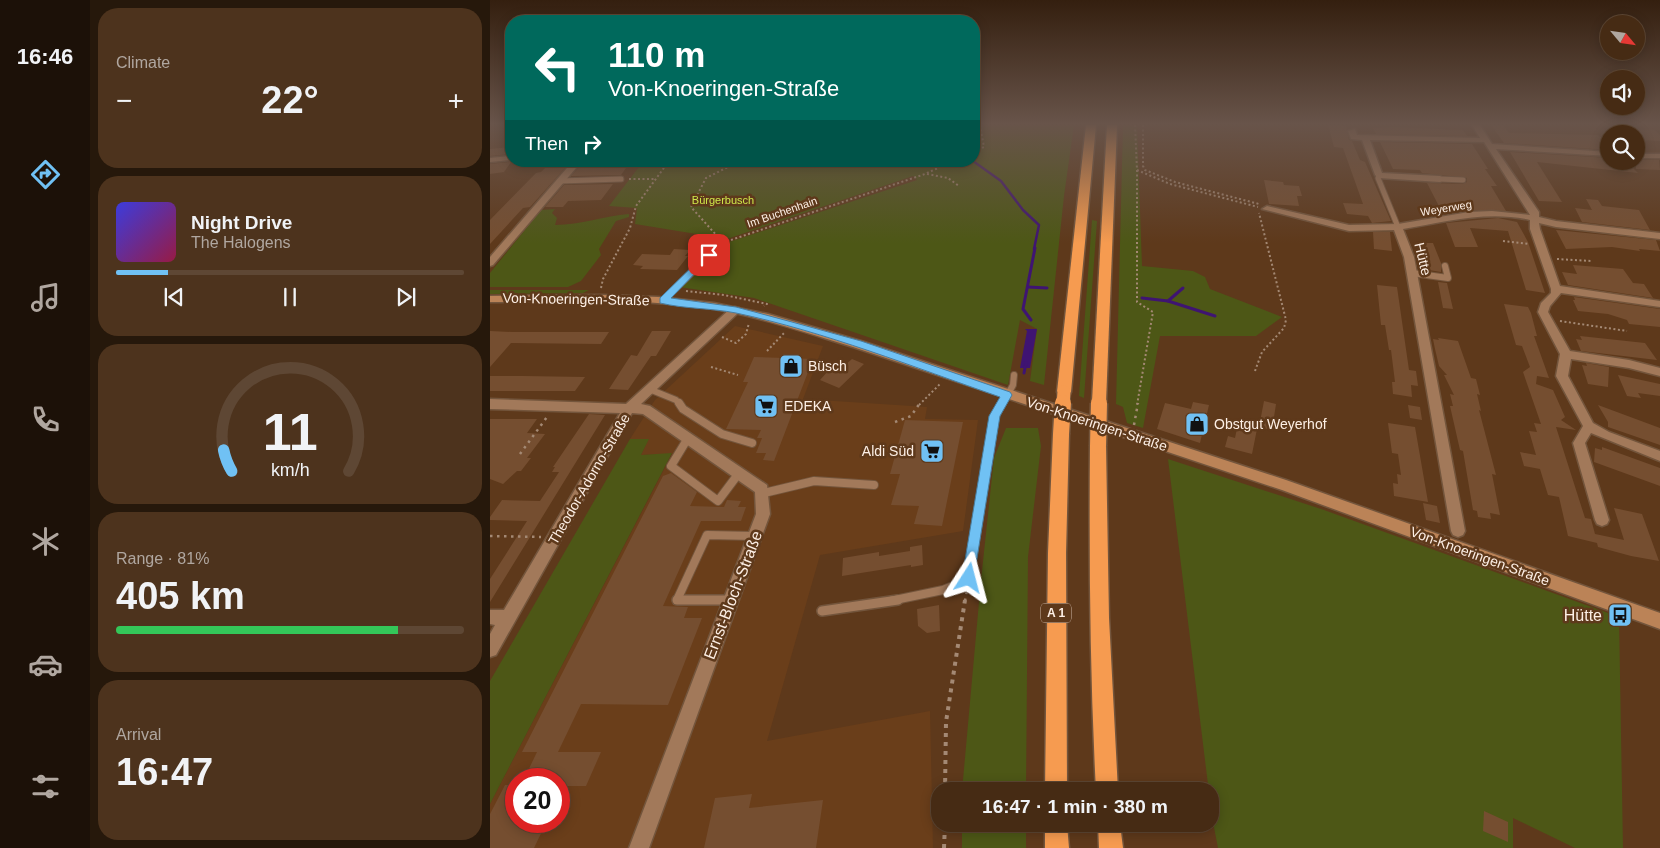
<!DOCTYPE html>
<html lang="en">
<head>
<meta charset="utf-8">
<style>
  body { margin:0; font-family:Arial,sans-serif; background:#4d331d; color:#f1f3f6; height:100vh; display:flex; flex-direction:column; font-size:19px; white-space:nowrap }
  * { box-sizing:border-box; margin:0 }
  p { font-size:16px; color:#b0a7a0 }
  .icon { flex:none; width:28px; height:28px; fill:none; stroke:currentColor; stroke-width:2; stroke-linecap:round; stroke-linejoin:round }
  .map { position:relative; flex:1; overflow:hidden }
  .sheet { display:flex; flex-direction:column; gap:8px; padding:8px; background:#26180b; width:400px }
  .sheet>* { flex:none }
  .guide { position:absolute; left:15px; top:15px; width:475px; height:152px; border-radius:20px; box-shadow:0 2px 12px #0003,0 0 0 1px #5e4734; background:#00695c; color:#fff; overflow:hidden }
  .needle { width:32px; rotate:119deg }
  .buttons { position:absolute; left:1110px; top:15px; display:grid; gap:10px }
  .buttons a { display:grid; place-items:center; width:45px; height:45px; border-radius:50%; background:#462b14; box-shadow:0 2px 12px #0003,0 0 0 1px #5e4734; font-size:25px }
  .speed { position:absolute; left:15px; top:768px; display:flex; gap:10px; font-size:25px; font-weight:700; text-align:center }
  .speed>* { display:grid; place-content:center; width:65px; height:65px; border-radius:50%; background:#462b14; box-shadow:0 2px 12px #0003,0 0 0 1px #5e4734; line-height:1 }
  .speed .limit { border:8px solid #d22; background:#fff; color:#111 }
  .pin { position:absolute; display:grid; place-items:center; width:42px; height:42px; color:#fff; margin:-21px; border-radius:10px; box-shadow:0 2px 8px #0006 }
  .me { position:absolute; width:55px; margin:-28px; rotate:9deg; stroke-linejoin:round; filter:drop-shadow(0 0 4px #0008) }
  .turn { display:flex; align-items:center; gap:18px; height:105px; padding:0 20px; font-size:22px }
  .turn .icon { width:65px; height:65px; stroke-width:2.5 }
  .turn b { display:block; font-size:35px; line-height:42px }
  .then { display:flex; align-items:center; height:48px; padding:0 20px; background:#0003; gap:10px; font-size:19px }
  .big { font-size:38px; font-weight:700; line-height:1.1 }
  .sheet .tile { flex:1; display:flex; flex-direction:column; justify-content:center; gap:8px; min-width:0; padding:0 18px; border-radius:20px; background:#4d331d }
  .sheet .dial { align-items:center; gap:0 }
  .dial svg { height:130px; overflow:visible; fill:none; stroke:#5e4734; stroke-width:7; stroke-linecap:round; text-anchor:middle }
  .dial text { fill:#f1f3f6; stroke:none }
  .song { display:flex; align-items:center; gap:15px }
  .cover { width:60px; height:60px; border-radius:8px; background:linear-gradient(135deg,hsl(240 70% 55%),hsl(340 70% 35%)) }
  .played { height:5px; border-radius:2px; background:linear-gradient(90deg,#70c1f4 15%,#5e4734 15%) }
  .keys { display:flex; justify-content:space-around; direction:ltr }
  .heat { display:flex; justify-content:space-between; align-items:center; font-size:28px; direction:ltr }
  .charge { height:8px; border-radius:4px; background:linear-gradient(90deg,#34c759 81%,#5e4734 0) }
  .trip { position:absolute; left:441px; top:782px; width:288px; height:50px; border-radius:20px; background:#462b14; box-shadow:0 2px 12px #0003,0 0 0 1px #5e4734; font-weight:700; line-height:50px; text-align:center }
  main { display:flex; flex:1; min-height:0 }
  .menu { display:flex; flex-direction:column; width:90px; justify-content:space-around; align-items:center; background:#1c1108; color:#b0a7a0 }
  .menu .icon { width:35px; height:35px }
  .menu .active { color:#70c1f4 }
  .menu b { font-size:22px; color:#f1f3f6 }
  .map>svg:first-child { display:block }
  .built { fill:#6a3e1a; fill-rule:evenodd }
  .green { fill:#4d5716 }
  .water { fill:#3f1472 }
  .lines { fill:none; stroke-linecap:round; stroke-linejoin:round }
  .stream-far1 { stroke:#3f1472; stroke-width:2.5 }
  .stream { stroke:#3f1472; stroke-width:3 }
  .building { fill:#754e30 }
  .lane-far3-casing { stroke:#73553c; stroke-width:7 }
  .lane-far2-casing { stroke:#73553c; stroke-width:8 }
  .lane-far1-casing { stroke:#73553c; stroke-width:10 }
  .lane-casing { stroke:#73553c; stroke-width:12 }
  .street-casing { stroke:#73553c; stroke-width:3 }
  .secondary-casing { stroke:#73553c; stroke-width:3 }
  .highway-casing { stroke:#73553c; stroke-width:3 }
  .path-far2 { stroke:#a48974; stroke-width:2; stroke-dasharray:2 2.5; stroke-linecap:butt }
  .path-far1 { stroke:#a48974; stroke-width:2.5; stroke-dasharray:2.5 4.5; stroke-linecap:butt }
  .path { stroke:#a48974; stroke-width:4; stroke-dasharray:4 5; stroke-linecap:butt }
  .lane-far3 { stroke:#a2795a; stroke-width:5 }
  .lane-far2 { stroke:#a2795a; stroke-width:6 }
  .lane-far1 { stroke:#a2795a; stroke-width:8 }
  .lane { stroke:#a2795a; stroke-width:9 }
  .street { fill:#a2795a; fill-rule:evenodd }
  .secondary { fill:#bb8357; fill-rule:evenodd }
  .highway { fill:#f69b50; fill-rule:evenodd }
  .highway-bridge-far1-casing { stroke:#73553c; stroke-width:15; stroke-linecap:butt }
  .highway-bridge-casing { stroke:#73553c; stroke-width:19; stroke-linecap:butt }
  .highway-bridge-far1 { stroke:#f69b50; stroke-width:13 }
  .highway-bridge { stroke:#f69b50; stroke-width:16 }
  .route { fill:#70c1f4; stroke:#497d9f }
  .labels { text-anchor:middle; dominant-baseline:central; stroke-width:5; stroke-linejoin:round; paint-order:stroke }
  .far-park-label { font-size:11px; fill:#cfe74a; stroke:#5e391b }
  .far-street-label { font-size:11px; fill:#fdefe5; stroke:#5e391b }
  .shield { fill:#5e391b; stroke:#cdb8a8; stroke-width:1 }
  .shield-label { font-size:12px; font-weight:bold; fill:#fdefe5 }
  .street-label { font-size:14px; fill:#fdefe5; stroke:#5e391b }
  .poi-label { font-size:14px; fill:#fdefe5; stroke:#5e391b; text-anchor:start }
  .near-street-label { font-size:16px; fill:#fdefe5; stroke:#5e391b }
  .near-poi-label { font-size:16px; fill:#fdefe5; stroke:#5e391b; text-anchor:end }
</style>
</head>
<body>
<main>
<nav class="menu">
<b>16:46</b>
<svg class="icon active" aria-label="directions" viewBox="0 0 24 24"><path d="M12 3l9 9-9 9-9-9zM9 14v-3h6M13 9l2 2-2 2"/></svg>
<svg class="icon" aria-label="music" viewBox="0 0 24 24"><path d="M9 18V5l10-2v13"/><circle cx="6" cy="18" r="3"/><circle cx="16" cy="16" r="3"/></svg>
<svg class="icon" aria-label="phone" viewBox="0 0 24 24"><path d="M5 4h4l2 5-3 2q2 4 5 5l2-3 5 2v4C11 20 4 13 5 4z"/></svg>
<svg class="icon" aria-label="climate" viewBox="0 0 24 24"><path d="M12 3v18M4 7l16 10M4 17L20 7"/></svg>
<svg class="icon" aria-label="car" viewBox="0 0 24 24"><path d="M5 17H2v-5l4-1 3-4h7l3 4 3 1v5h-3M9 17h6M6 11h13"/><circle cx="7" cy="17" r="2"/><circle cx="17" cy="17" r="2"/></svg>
<svg class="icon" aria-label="filters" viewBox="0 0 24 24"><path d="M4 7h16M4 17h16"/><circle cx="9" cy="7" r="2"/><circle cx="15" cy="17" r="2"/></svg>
</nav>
<section class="sheet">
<div class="tile"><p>Climate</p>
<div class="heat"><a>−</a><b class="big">22°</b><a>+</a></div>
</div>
<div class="tile">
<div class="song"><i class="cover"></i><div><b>Night Drive</b><p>The Halogens</p></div></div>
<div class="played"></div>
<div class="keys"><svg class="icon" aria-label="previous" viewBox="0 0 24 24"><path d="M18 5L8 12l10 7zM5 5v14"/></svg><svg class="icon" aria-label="pause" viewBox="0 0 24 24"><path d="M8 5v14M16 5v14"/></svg><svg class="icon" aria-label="next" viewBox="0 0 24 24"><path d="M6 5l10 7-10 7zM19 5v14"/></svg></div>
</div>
<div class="tile dial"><svg viewBox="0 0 100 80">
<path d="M14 69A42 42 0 1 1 86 69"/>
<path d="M14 69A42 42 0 0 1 9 56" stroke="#70c1f4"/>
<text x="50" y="56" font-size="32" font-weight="700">11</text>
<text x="50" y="72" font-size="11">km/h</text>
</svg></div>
<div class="tile"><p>Range · 81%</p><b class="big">405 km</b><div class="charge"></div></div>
<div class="tile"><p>Arrival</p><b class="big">16:47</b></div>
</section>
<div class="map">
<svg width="1170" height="848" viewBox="0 0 1170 848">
  <rect width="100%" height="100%" fill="#5e391b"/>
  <path class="built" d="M245 326 333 346 313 399 437 407 435 419 488 420 473 531 330 555 277 741 440 711 443 848H0V804L182 454 151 455 158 440 140 439 165 400ZM26 779H69V821H26Z"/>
  <g class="green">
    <polygon points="484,125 584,125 574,196 554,385 540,381 547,329 530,320 518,385 264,298 189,287 236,243 427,180 423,176 237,239 145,224 147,208 119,206 152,163 156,161 484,161"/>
    <polygon points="633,125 647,125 652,266 703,271 715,277 720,289 792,317 766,336 670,336 653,428 637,423 633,407 626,404"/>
    <path d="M65 209 62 213 67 218 65 225C91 225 114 216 139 214V217L126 221 109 249 111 255 91 281 78 287H0V273L51 210Z"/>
    <polygon points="602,220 607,221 594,398 589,396"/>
    <polygon points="0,290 99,290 93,293 0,294"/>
    <polygon points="516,428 548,428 551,446 538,557 536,791 472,791 491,580 504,458"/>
    <polygon points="140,439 159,439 151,455 182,453 0,804 0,681"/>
    <polygon points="678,459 834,510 1129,617 1133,848 1085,848 1023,818 1023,848 728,848 722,817"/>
    <rect x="472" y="824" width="64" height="24"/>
  </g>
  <polygon class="water" points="535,329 547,329 540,368 530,368 537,331"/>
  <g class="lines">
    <polyline class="stream-far1" points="483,161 511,181 533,210 549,225 544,249"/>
    <g class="stream">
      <polyline points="538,287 557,288"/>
      <polyline points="652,298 678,301 725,316"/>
      <polyline points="678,301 693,288"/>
      <polyline points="541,320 533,309 545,248"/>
      <polyline points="534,373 536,363"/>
    </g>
  </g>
  <g class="building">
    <polygon points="838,125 856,126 859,140 862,141 870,160 875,162 901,221 882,223 878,216 857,214 853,203 873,204 853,148 844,147"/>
    <polygon points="1001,125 1013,125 1019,133 1108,135 1119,145 1119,150 1014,143"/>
    <polygon points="903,127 973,130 977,136 886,134 883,128"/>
    <polygon points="1141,129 1165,130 1170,135 1170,141 1152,140"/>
    <polygon points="890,142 982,144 998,169 995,169 1007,186 1001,186 1016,211 979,210 953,214 937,183 973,184 977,182 977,178 932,173 930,170 903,169"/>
    <polygon points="21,147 21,154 0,156 0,149"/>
    <polygon points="1020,152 1119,158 1119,161 1136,161 1148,173 1047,162 1072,202 1049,201"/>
    <polygon points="1146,160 1169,160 1170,170 1146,169"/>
    <polygon points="127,161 141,161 131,175 81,176 90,166 119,166"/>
    <polygon points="21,162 14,172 0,174 0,164"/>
    <polygon points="58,165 76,167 40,207 33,208 0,244 0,220 46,173 51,172"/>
    <polygon points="774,180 793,182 794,185 809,186 812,196 807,196 809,206 779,204"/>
    <polygon points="123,184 111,200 78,201 73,207 55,207 74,185"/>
    <polygon points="1096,199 1108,200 1112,206 1149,210 1160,230 1092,222 1085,208 1102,210"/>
    <polygon points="1008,218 1027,222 1038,242 1055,293 1036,290 1018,231 980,228 988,247 965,247 956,223"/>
    <polygon points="1066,230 1166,240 1170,251 1149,249 1150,251 1122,247 1076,249"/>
    <polygon points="883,232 900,232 902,251 884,249"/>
    <polygon points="928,243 943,243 951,263 951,272 933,269"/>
    <polygon points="184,249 200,250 195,256 198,256 187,270 150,269 153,266 143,265 152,254 180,255"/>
    <polygon points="1083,265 1133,269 1143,283 1154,284 1163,298 1078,285 1072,272 1087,274"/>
    <polygon points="948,282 957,283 963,309 953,308"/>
    <polygon points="887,285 907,287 919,370 926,371 928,386 921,385 922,397 903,394 902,382 905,382 901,350 899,350 895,325 891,325"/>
    <polygon points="1084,297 1170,309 1170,327 1139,324 1137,320 1118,314 1088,311 1083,300 1085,300"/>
    <polygon points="1014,304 1038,307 1041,313 1047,336 1044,336 1059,378 1047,376 1046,384 1063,390 1075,417 1071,420 1086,430 1066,427 1095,518 1101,519 1105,534 1134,540 1124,508 1152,514 1169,561 1141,556 1108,547 1107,543 1078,536 1069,497 1058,495 1050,469 1034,466 1030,452 1046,455 1039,431 1047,432 1044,423 1051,424 1033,372 1040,367 1032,346 1026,345"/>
    <polygon points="0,331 22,332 119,332 111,344 21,343 0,367"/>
    <polygon points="162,331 181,331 166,356 161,356 138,390 119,389 141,355 147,356"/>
    <polygon points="1090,336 1155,343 1167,360 1091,351 1086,339 1092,340"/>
    <polygon points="948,338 968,341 981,378 986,379 990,395 987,394 991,411 989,410 1006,475 1002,474 1010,515 1000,513 1001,519 988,517 987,511 983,510 973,451 970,450 960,406 963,406 960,394 964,395 954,375 957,375 949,366 945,349 943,339 949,340"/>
    <polygon points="264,357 323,359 284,461 273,460 276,453 266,453 272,438 267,438 271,430 236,429 258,382 253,382"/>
    <polygon points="362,359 374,364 349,388 330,380 339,370 346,373"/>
    <polygon points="1096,363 1119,367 1118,387 1098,384 1092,365 1097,366"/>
    <polygon points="1128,375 1170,384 1170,396 1148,393 1151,398 1137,396"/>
    <polygon points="0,376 33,376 95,377 85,391 0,391"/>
    <polygon points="774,401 786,404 782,430 769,427"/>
    <polygon points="703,402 719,405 710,443 667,429 675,403 701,409"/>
    <polygon points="918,405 930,407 932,420 920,418"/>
    <polygon points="1108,405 1170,428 1170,445 1118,427 1118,422"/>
    <polygon points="99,414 115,415 0,602 0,579 37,521 0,520 0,517 12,500 50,501 69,472 62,472 65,467 63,467"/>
    <polygon points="0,419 47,419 37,433 55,434 37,458 41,458 31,471 27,471 13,484 0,479"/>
    <polygon points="749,419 768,424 762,454 735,447 738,436 745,438"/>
    <polygon points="415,420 473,422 452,526 424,524 429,506 401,505 410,474 400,474"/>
    <polygon points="898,423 925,427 938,502 904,496 903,483 908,484 907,474 911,475 908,454 902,453"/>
    <polygon points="1112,447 1170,468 1170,486 1104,462 1105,448 1112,450"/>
    <polygon points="181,473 207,492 200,506 234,507 237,500 251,501 248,507 256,507 251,521 211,521 173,606 198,607 194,618 212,618 178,705 91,704 68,752 111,752 96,786 69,786 69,779 34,779 47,752 32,752 173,476"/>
    <polygon points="933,503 947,506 950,523 936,520"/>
    <polygon points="432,545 433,565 421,567 421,565 352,576 353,558 389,552 389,556 420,551 420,547"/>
    <polygon points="449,605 450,631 437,633 428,626 427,609"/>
    <polygon points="15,785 26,785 26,821 57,821 44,848 0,848 0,814"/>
    <polygon points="262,794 259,808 333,800 326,848 214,848 225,798"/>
    <polygon points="994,811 1018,822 1018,842 993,831"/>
  </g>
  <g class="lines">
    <g class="lane-far3-casing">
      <g id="lane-far3">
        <polyline points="889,175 888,178 908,227"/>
        <polyline points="950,179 973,180"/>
        <polyline points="70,181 131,179"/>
        <polyline points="226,249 233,242"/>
      </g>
    </g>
    <g class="lane-far2-casing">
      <g id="lane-far2">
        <polyline points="922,273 958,278 955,266"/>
        <polyline points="174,300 227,248"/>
        <polyline points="159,389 186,400 190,405"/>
        <polyline points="512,405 523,385 524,375"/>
      </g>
    </g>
    <g class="lane-far1-casing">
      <g id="lane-far1">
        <polyline points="189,403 193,409 232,434 262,443"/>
        <polyline points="198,438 181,466 228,501 249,473"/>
        <polyline points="274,493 324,481 384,485"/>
        <polyline points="240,600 187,600 217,535 265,536"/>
        <polyline points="400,601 453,590 479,579 505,416 512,403"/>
      </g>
    </g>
    <g class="lane-casing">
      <g id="lane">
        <polyline points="187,600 240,600"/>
        <polyline points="332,611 408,600"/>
      </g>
    </g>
    <g class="street-casing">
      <g id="street">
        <path d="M982 125H990L1002 144 1119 152V156L1006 149 1049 212V217L1066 221 1170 233V239L1066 227 1049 223 1050 229 1070 286 1170 301V307L1071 293 1060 306 1058 312 1080 351 1139 360 1170 368V376L1139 368 1081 359 1078 376 1103 423 1119 432 1170 451V461L1101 433 1095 443 1119 520 1117 524 1112 526 1107 524 1105 520 1083 443 1093 426 1066 376 1070 354 1048 312 1051 303 1061 293V289L1040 229V220C998 210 954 222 913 229L924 257 975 531 973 535 968 537 963 535 961 531 914 257 904 230 859 231 772 209 777 206 859 225 908 224 979 212 1002 211 1040 215 994 142 880 140 892 173 950 176 954 179 950 182 889 178 885 175 872 140 861 139 858 131 865 129 867 135 990 138Z"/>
        <rect x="1146" y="154" width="24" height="4"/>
        <polygon points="21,156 21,160 0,162 0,158"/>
        <polygon points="83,161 92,161 3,265 0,266 0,257"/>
        <polygon points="245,307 249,308 249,312 151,404 160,406 277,485 280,514 159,848 139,848 266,514 265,492 153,414 142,413 6,655 0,657 0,634 5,625 0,624 0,610 14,610 130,413 0,409 0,399 136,404 241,308"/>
      </g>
    </g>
    <g class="secondary-casing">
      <path id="secondary" d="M112 295 168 297 224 303 278 314 371 341 796 480 1170 613V629L792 490 363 347C317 333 271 317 224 309 150 298 74 301 0 302V296Z"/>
    </g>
    <g class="highway-casing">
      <g id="highway">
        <polygon points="596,125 606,125 581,392 579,396 569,396 567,392"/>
        <polygon points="617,125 627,125 616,402 614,406 604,406 602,402"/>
        <polygon points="571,428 576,430 579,434 576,553 577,791 555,791 558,553 563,434 566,430"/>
        <path d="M608 440 613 442 616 446 619 618 628 791H606C600 676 599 561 600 446L603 442Z"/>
        <polygon points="555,824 577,824 579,848 555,848"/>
        <polygon points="608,824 630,824 633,848 609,848"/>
      </g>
    </g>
    <g class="path-far2">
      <polyline points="645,125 647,170 680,184 768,207"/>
      <polyline points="653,125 653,166 655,170 685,182 769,204"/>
      <polyline points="484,152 494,147 490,125"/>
      <polyline points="647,170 647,302 663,312 647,405"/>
      <polyline points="437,174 458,178 469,186"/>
      <polyline points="139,179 165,179"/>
      <polyline points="228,237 201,207 216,178 250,161"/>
      <polyline points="241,240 435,174 463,161"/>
      <polyline points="1013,241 1039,244"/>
      <polyline points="1067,259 1101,261"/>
      <polyline points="111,288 113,279 140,228 146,206 179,161"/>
      <polyline points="196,291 234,295 277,304 274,306"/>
      <polyline points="1070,321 1137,331"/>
      <polyline points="232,337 246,343 256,334 259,323"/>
      <polyline points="277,351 295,332"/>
      <polyline points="221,367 248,375"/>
      <polyline points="765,371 772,352 794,328 796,320 769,213"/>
      <polyline points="429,405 451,383"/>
    </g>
    <g class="path-far1">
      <polyline points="405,422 421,416 430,403"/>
      <polyline points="644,425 648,403"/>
      <polyline points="30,454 57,417"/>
      <polyline points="0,536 51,537"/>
      <polyline points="475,601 477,590"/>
    </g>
    <g class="path">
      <polyline points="455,791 456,722 475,600"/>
      <polyline points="454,848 455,824"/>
    </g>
    <use href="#lane-far3" class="lane-far3"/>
    <use href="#lane-far2" class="lane-far2"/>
    <use href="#lane-far1" class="lane-far1"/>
    <use href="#lane" class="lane"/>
    <use href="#street" class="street"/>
    <use href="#secondary" class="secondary"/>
    <use href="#highway" class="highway"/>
    <g class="highway-bridge-far1-casing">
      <g id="highway-bridge-far1">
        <polyline points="573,405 574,392"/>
        <polyline points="609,405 609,402"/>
      </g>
    </g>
    <g class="highway-bridge-casing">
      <g id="highway-bridge">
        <polyline points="571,434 573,403"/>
        <polyline points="608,446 609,403"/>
      </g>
    </g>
    <use href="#highway-bridge-far1" class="highway-bridge-far1"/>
    <use href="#highway-bridge" class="highway-bridge"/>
  </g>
  <linearGradient id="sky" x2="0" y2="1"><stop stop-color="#341f0f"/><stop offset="0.51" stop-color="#68544a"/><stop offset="1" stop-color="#68544a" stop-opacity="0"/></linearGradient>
  <rect width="1170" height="243" fill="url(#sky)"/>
  <path class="route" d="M216 253 223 255 181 298 246 307 302 322 371 341 520 392 522 395 510 416 483 583 479 585 474 583 472 578 499 416 510 397C423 367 336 332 246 313 221 308 195 309 170 303V298Z"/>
  <defs>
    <g id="shop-square" transform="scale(1.25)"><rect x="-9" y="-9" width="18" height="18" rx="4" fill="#70c1f4" stroke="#5e391b"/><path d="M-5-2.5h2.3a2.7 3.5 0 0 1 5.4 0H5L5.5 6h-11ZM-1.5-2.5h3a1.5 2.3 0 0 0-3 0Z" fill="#111"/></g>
    <g id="supermarket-square" transform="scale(1.25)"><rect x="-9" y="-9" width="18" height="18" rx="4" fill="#70c1f4" stroke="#5e391b"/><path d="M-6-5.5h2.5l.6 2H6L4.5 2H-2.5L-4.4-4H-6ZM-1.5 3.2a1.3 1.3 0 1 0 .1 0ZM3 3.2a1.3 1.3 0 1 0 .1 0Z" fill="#111"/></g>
    <g id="bus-square" transform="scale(1.25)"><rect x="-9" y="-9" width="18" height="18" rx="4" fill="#70c1f4" stroke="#5e391b"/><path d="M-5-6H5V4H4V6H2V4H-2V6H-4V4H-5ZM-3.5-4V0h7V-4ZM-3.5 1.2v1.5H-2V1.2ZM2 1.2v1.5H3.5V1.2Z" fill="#111"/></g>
  </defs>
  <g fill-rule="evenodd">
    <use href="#shop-square" x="301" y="366"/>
    <use href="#supermarket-square" x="276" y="406"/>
    <use href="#shop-square" x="707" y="424"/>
    <use href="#supermarket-square" x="442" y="451"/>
    <use href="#bus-square" x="1130" y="615"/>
  </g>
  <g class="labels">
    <g class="far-park-label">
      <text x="233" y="200">Bürgerbusch</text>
    </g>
    <g class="far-street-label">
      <text transform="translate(956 208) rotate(-9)">Weyerweg</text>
      <text transform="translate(292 212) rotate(-19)">Im Buchenhain</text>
    </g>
    <rect class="shield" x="551" y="603.5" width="30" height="19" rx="4"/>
    <g class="shield-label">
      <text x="566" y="613">A 1</text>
    </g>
    <g class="street-label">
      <text transform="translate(933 259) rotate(77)">Hütte</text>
      <text transform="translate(86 299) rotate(1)">Von-Knoeringen-Straße</text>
      <text transform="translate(607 424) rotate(18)">Von-Knoeringen-Straße</text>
      <text transform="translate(99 479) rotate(-60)">Theodor-Adorno-Straße</text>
      <text transform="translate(990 556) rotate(20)">Von-Knoeringen-Straße</text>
    </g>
    <g class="poi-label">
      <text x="318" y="366">Büsch</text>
      <text x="294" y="406">EDEKA</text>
      <text x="724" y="424">Obstgut Weyerhof</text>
      <text x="424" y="451" text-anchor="end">Aldi Süd</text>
    </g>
    <g class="near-street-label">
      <text transform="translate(243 595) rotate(-69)">Ernst-Bloch-Straße</text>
    </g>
    <g class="near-poi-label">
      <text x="1112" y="615">Hütte</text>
    </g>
  </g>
</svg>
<div class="buttons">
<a><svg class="needle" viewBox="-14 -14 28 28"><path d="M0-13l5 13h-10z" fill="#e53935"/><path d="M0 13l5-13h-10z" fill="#b0a7a0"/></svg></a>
<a><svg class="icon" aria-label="sound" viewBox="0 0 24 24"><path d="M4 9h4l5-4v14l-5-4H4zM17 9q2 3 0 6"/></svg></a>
<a><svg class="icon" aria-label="search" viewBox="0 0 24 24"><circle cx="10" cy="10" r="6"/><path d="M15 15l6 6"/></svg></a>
</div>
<div class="speed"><div class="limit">20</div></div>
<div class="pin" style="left:219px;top:255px;background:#d93025"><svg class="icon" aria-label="arrive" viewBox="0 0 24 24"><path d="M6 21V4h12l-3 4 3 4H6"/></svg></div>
<svg class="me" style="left:479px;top:578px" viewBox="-20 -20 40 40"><path d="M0-17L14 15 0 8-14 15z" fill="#70c1f4" stroke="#fff" stroke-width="4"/></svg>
<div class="trip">16:47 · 1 min · 380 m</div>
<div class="guide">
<div class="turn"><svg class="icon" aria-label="left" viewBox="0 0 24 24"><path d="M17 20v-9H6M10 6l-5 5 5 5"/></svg><div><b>110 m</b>Von-Knoeringen-Straße</div></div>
<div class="then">Then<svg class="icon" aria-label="right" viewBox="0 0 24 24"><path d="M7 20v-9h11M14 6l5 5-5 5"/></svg></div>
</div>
</div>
</main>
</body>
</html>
